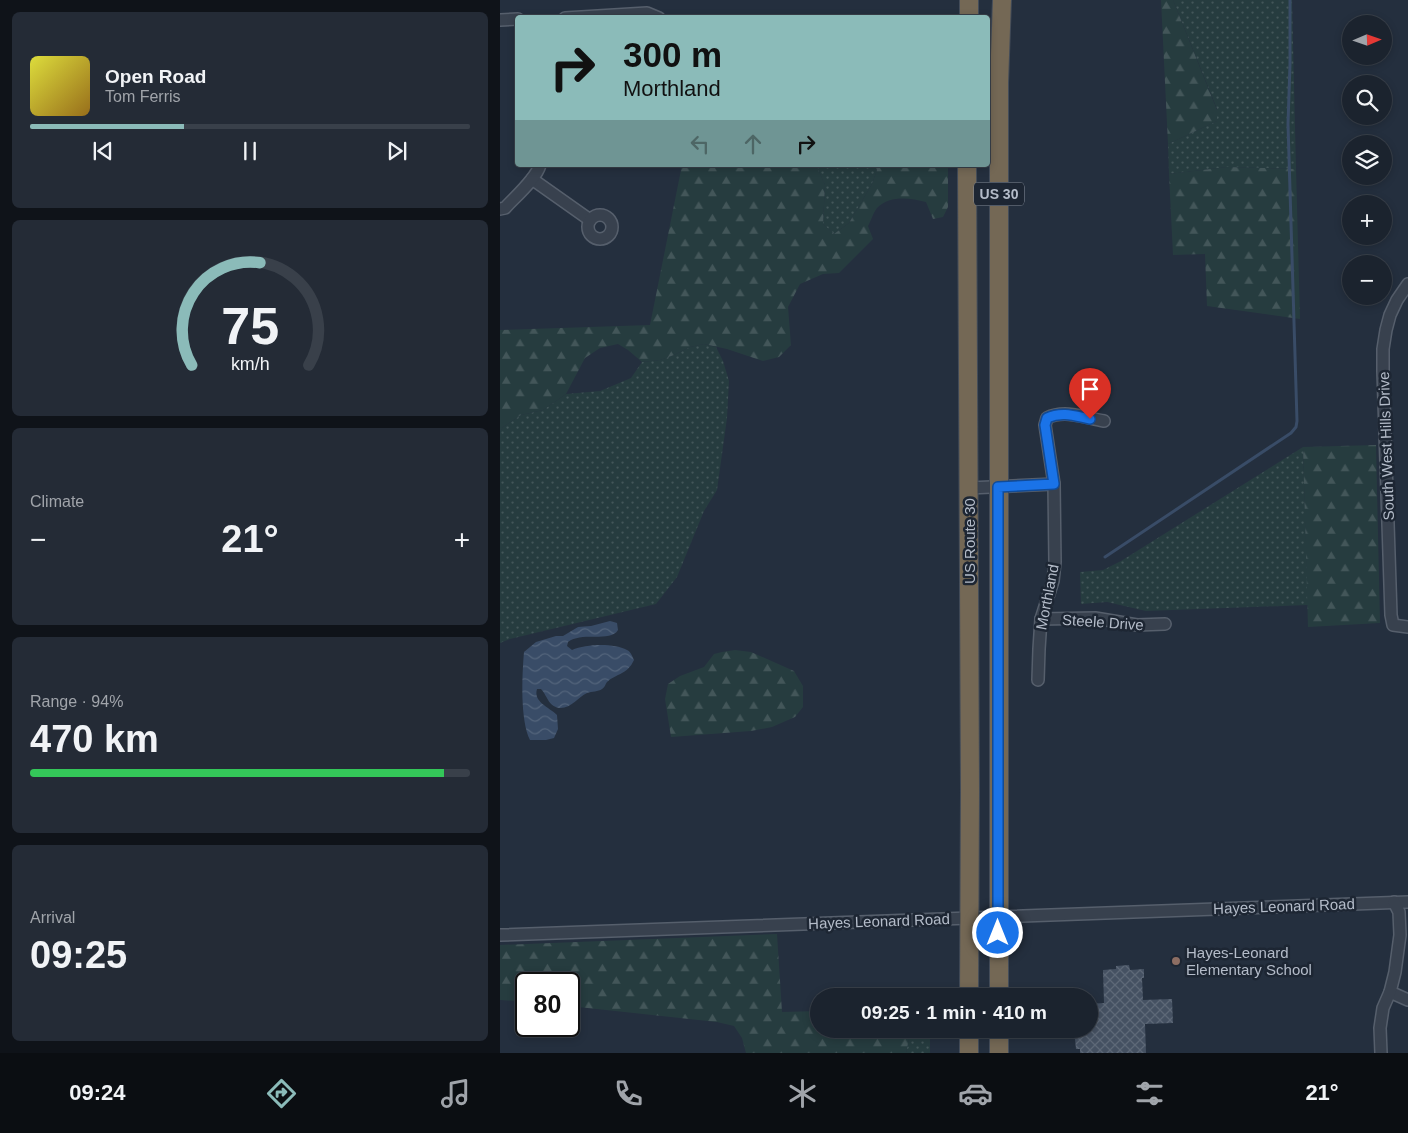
<!DOCTYPE html>
<html lang="en">
<head>
<meta charset="utf-8">
<style>
  body { margin:0; font-family:Helvetica,sans-serif; background:#242b36; color:#f1f3f6; height:100vh; display:flex; flex-direction:column; font-size:19px; white-space:nowrap }
  * { box-sizing:border-box; margin:0 }
  p { font-size:16px; color:#a0a4aa }
  .icon { flex:none; width:28px; height:28px; fill:none; stroke:currentColor; stroke-width:2; stroke-linecap:round; stroke-linejoin:round }
  .map { position:relative; flex:1; overflow:hidden }
  .drawer { display:flex; flex-direction:column; gap:12px; padding:12px; background:#0f1319; width:500px }
  .drawer>* { flex:none }
  .hud { position:absolute; left:15px; top:15px; width:475px; height:152px; border-radius:5px; box-shadow:0 2px 8px #0003,0 0 0 1px #39404a; background:#8bbbb9; color:#111; overflow:hidden }
  .needle { width:32px; rotate:88deg }
  .controls { position:absolute; left:842px; top:15px; display:grid; gap:10px }
  .controls a { display:grid; place-items:center; width:50px; height:50px; border-radius:50%; background:#1b232e; box-shadow:0 2px 8px #0003,0 0 0 1px #39404a; font-size:25px }
  .speed { position:absolute; left:15px; top:972px; display:flex; gap:10px; font-size:25px; font-weight:700; text-align:center }
  .speed>* { display:grid; place-content:center; width:65px; height:65px; border-radius:50%; background:#1b232e; box-shadow:0 2px 8px #0003,0 0 0 1px #39404a; line-height:1 }
  .speed .limit { border:2px solid #111; border-radius:8px; background:#fff; color:#111 }
  .pin { position:absolute; display:grid; place-items:center; width:42px; height:42px; color:#fff; margin:-51px -21px; border-radius:50% 50% 50% 0; rotate:-45deg; box-shadow:0 0 5px #0007 }
  .pin .icon { rotate:45deg }
  .me { position:absolute; width:55px; margin:-28px; rotate:0deg; stroke-linejoin:round; filter:drop-shadow(0 0 4px #0008) }
  .turn { display:flex; align-items:center; gap:18px; height:105px; padding:0 25px; font-size:22px }
  .turn .icon { width:65px; height:65px; stroke-width:2.5 }
  .turn b { display:block; font-size:35px; line-height:42px }
  .lanes { display:flex; align-items:center; height:48px; padding:0 25px; background:#0003; justify-content:center; gap:25px; direction:ltr }
  .lanes .off { opacity:.35 }
  .big { font-size:38px; font-weight:600; line-height:1.1 }
  .drawer .tile { flex:1; display:flex; flex-direction:column; justify-content:center; gap:8px; min-width:0; padding:0 18px; border-radius:8px; background:#242b36 }
  .drawer .dial { align-items:center; gap:0 }
  .dial svg { height:130px; overflow:visible; fill:none; stroke:#39404a; stroke-width:7; stroke-linecap:round; text-anchor:middle }
  .dial text { fill:#f1f3f6; stroke:none }
  .song { display:flex; align-items:center; gap:15px }
  .cover { width:60px; height:60px; border-radius:8px; background:linear-gradient(135deg,hsl(60 70% 55%),hsl(40 70% 35%)) }
  .played { height:5px; border-radius:2px; background:linear-gradient(90deg,#8bbbb9 35%,#39404a 35%) }
  .keys { display:flex; justify-content:space-around; direction:ltr }
  .heat { display:flex; justify-content:space-between; align-items:center; font-size:28px; direction:ltr }
  .charge { height:8px; border-radius:4px; background:linear-gradient(90deg,#34c759 94%,#39404a 0) }
  .trip { position:absolute; left:310px; top:988px; width:288px; height:50px; border-radius:25px; background:#1b232e; box-shadow:0 2px 8px #0003,0 0 0 1px #39404a; font-weight:600; line-height:50px; text-align:center }
  .tabs { display:flex; height:80px; justify-content:space-around; align-items:center; background:#0b0e12; color:#a0a4aa }
  .tabs .icon { width:35px; height:35px }
  .tabs .on { color:#8bbbb9 }
  .tabs b { font-size:22px; color:#f1f3f6 }
  main { display:flex; flex:1; min-height:0 }
  .map>svg:first-child { display:block }
  .grass { fill:url(#grass-dots) }
  .forest { fill:url(#forest-firs) }
  .water { fill:url(#water-waves) }
  .lines { fill:none; stroke-linecap:round; stroke-linejoin:round }
  .stream { stroke:#394c67; stroke-width:3 }
  .building { fill:url(#building-cross-hatch) }
  .minor-casing { stroke:#565f6c; stroke-width:14 }
  .highway-casing { stroke:#434c59; stroke-width:20 }
  .minor { stroke:#38414e; stroke-width:11 }
  .highway { stroke:#746855; stroke-width:18 }
  .route-casing { stroke:#114b97; stroke-width:12 }
  .route { stroke:#1a73e8; stroke-width:9 }
  .education-dot { fill:#8d6e63; stroke:#1d2633; stroke-width:2 }
  .labels { text-anchor:middle; dominant-baseline:central; stroke-width:5; stroke-linejoin:round; paint-order:stroke }
  .shield { fill:#1d2633; stroke:#878f9c; stroke-width:1 }
  .shield-label { font-size:14px; font-weight:bold; fill:#b4bcc9 }
  .street-label { font-size:15px; fill:#b4bcc9; stroke:#1d2633 }
  .poi-label { font-size:15px; fill:#b4bcc9; stroke:#1d2633; text-anchor:start }
</style>
</head>
<body>
<main>
<section class="drawer">
<div class="tile">
<div class="song"><i class="cover"></i><div><b>Open Road</b><p>Tom Ferris</p></div></div>
<div class="played"></div>
<div class="keys"><svg class="icon" aria-label="previous" viewBox="0 0 24 24"><path d="M18 5L8 12l10 7zM5 5v14"/></svg><svg class="icon" aria-label="pause" viewBox="0 0 24 24"><path d="M8 5v14M16 5v14"/></svg><svg class="icon" aria-label="next" viewBox="0 0 24 24"><path d="M6 5l10 7-10 7zM19 5v14"/></svg></div>
</div>
<div class="tile dial"><svg viewBox="0 0 100 80">
<path d="M14 69A42 42 0 1 1 86 69"/>
<path d="M14 69A42 42 0 0 1 56 6" stroke="#8bbbb9"/>
<text x="50" y="56" font-size="32" font-weight="700">75</text>
<text x="50" y="72" font-size="11">km/h</text>
</svg></div>
<div class="tile"><p>Climate</p>
<div class="heat"><a>−</a><b class="big">21°</b><a>+</a></div>
</div>
<div class="tile"><p>Range · 94%</p><b class="big">470 km</b><div class="charge"></div></div>
<div class="tile"><p>Arrival</p><b class="big">09:25</b></div>
</section>
<div class="map">
<svg width="908" height="1053" viewBox="0 0 908 1053">
  <defs>
    <pattern id="grass-dots" width="8" height="8" patternUnits="userSpaceOnUse" patternTransform="scale(1.25)"><rect width="8" height="8" fill="#263c3f"/><path d="M2 2h.1M6 6h.1" fill="none" stroke="#435659" stroke-width="1.8" stroke-linecap="round"/></pattern>
    <pattern id="forest-firs" width="22" height="20" patternUnits="userSpaceOnUse" patternTransform="scale(1.25)"><rect width="22" height="20" fill="#263c3f"/><path d="M5 1l3.5 6h-7zM16 11l3.5 6h-7z" fill="#435659"/></pattern>
    <pattern id="water-waves" width="16" height="10" patternUnits="userSpaceOnUse" patternTransform="scale(1.25)"><rect width="16" height="10" fill="#394c67"/><path d="M0 5q4-4 8 0t8 0" fill="none" stroke="#53647b"/></pattern>
    <pattern id="building-cross-hatch" width="8" height="8" patternUnits="userSpaceOnUse" patternTransform="scale(1.25)"><rect width="8" height="8" fill="#455162"/><path d="M0 0l8 8M0 8l8-8" fill="none" stroke="#5d6877"/></pattern>
  </defs>
  <rect width="100%" height="100%" fill="#242f3e"/>
  <g class="grass">
    <polygon points="673,0 792,0 796,169 727,167 669,174 668,144 717,121 717,109"/>
    <polygon points="316,165 375,165 377,170 372,184 349,223 334,234 323,224 325,185"/>
    <polygon points="204,344 216,347 223,361 229,381 227,418 217,490 204,511 177,577 156,604 10,639 0,643 0,432 3,427 21,415 43,410 66,394 100,391 131,378 142,362 160,360 174,355 190,347"/>
    <polygon points="803,447 808,605 646,611 607,602 581,604 580,572 603,570 621,561"/>
    <polygon points="410,1029 430,1029 430,1053 406,1053 410,1034"/>
  </g>
  <g class="forest">
    <polygon points="661,0 673,0 717,110 717,121 668,144"/>
    <path d="M182 165H316L325 185 323 224 334 234 349 223 372 184 377 170 375 165H448V207L443 217 433 219 426 202C410 198 390 195 377 208 373 213 371 221 368 226L373 239 339 273 323 274 300 284 288 307 291 345 279 357 263 361 227 349 204 344 190 347 174 355 160 360 142 362 128 350 118 344 100 348 85 358 66 394 43 410 21 415 3 427 0 432V330L150 325Z"/>
    <polygon points="727,167 796,169 800,319 707,306 705,254 673,255 669,174"/>
    <polygon points="876,445 880,623 808,627 803,447"/>
    <polygon points="235,650 251,652 294,671 303,686 303,707 295,717 272,727 251,731 171,737 165,699 168,684 180,676 204,667 214,654 222,652"/>
    <polygon points="277,934 282,1012 319,1011 319,1029 410,1029 410,1034 406,1053 246,1053 242,1038 234,1026 217,1022 69,1006 69,984 26,984 26,1002 0,1000 0,945"/>
  </g>
  <path class="water" d="M110 621 117 623 118 630C110 643 82 631 68 642L67 646 72 650C87 644 113 643 127 650 131 652 132 656 134 660 127 675 117 673 107 682 105 685 105 687 102 689 98 692 92 691 87 693 78 697 71 709 59 708 48 706 47 695 41 689H37C33 702 49 707 57 715L58 729 54 738 46 740H30C20 720 22 675 24 652L36 642 56 636H63L78 627 91 626Z"/>
  <g class="lines">
    <polyline class="stream" points="605,557 791,433 796,427 797,421 788,124 790,64 790,0"/>
  </g>
  <polygon class="building" points="629,965 630,970 644,969 644,978 642,978 643,1000 672,999 673,1023 645,1024 646,1053 580,1053 580,1049 576,1049 575,1039 569,1039 568,1029 589,1029 589,1004 604,1003 603,970 616,969 616,966"/>
  <g class="lines">
    <g class="minor-casing">
      <g id="minor">
        <polyline points="65,18 147,13 159,18"/>
        <polyline points="0,20 18,19"/>
        <polyline points="32,179 90,220"/>
        <path d="M0 209 5 208C15 197 36 179 40 165"/>
        <circle cx="100" cy="227" r="12"/>
        <polyline points="908,284 897,300 890,315 886,330 883,349 883,371 891,615 893,625 908,627"/>
        <polyline points="469,488 554,484"/>
        <polyline points="541,619 595,618 637,625 665,624"/>
        <path d="M538 680 539 649 541 619 553 581 555 562 554 484 545 425 547 418C565 409 586 418 604 421"/>
        <polyline points="0,935 908,902"/>
        <polyline points="890,992 908,1000"/>
        <polyline points="881,1053 880,1028 883,1008 890,992 895,972 900,935 899,912 894,902"/>
      </g>
    </g>
    <g class="highway-casing">
      <g id="highway">
        <polyline points="469,18 469,0"/>
        <polyline points="467,165 470,791 469,996"/>
        <polyline points="499,996 499,83 502,0"/>
        <polyline points="499,1029 499,1053"/>
        <polyline points="469,1053 469,1029"/>
      </g>
    </g>
    <use href="#minor" class="minor"/>
    <use href="#highway" class="highway"/>
  </g>
  <g class="lines">
    <g class="route-casing">
      <path id="route" d="M498 933V487L554 484 545 425 547 418C562 411 575 416 590 419"/>
    </g>
    <use href="#route" class="route"/>
  </g>
  <circle class="education-dot" cx="676" cy="961" r="5"/>
  <g class="labels">
    <rect class="shield" x="474" y="182.5" width="50" height="23" rx="4"/>
    <g class="shield-label">
      <text x="499" y="194">US 30</text>
    </g>
    <g class="street-label">
      <text transform="translate(886 446) rotate(-92)">South West Hills Drive</text>
      <text transform="translate(469 541) rotate(-90)">US Route 30</text>
      <text transform="translate(547 597) rotate(-79)">Morthland</text>
      <text transform="translate(603 622) rotate(4)">Steele Drive</text>
      <text transform="translate(784 906) rotate(-2)">Hayes Leonard Road</text>
      <text transform="translate(379 921) rotate(-2)">Hayes Leonard Road</text>
    </g>
    <g class="poi-label">
      <text x="686" y="952">Hayes-Leonard<tspan x="686" dy="17">Elementary School</tspan></text>
    </g>
  </g>
</svg>
<div class="controls">
<a><svg class="needle" viewBox="-14 -14 28 28"><path d="M0-13l5 13h-10z" fill="#e53935"/><path d="M0 13l5-13h-10z" fill="#a0a4aa"/></svg></a>
<a><svg class="icon" aria-label="search" viewBox="0 0 24 24"><circle cx="10" cy="10" r="6"/><path d="M15 15l6 6"/></svg></a>
<a><svg class="icon" aria-label="layers" viewBox="0 0 24 24"><path d="M12 4l9 5-9 5-9-5zM3 14l9 5 9-5"/></svg></a>
<a>+</a>
<a>−</a>
</div>
<div class="speed"><div class="limit">80</div></div>
<div class="pin" style="left:590px;top:419px;background:#d93025"><svg class="icon" aria-label="arrive" viewBox="0 0 24 24"><path d="M6 21V4h12l-3 4 3 4H6"/></svg></div>
<svg class="me" style="left:498px;top:933px" viewBox="-20 -20 40 40"><circle r="17" fill="#1a73e8" stroke="#fff" stroke-width="3"/><path d="M0-11L8 9 0 5-8 9z" fill="#fff"/></svg>
<div class="trip">09:25 · 1 min · 410 m</div>
<div class="hud">
<div class="turn"><svg class="icon" aria-label="right" viewBox="0 0 24 24"><path d="M7 20v-9h11M14 6l5 5-5 5"/></svg><div><b>300 m</b>Morthland</div></div>
<div class="lanes"><svg class="icon off" aria-label="left" viewBox="0 0 24 24"><path d="M17 20v-9H6M10 6l-5 5 5 5"/></svg><svg class="icon off" aria-label="ahead" viewBox="0 0 24 24"><path d="M12 20V5M6 11l6-6 6 6"/></svg><svg class="icon" aria-label="right" viewBox="0 0 24 24"><path d="M7 20v-9h11M14 6l5 5-5 5"/></svg></div>
</div>
</div>
</main>
<nav class="tabs">
<b>09:24</b>
<svg class="icon on" aria-label="directions" viewBox="0 0 24 24"><path d="M12 3l9 9-9 9-9-9zM9 14v-3h6M13 9l2 2-2 2"/></svg>
<svg class="icon" aria-label="music" viewBox="0 0 24 24"><path d="M9 18V5l10-2v13"/><circle cx="6" cy="18" r="3"/><circle cx="16" cy="16" r="3"/></svg>
<svg class="icon" aria-label="phone" viewBox="0 0 24 24"><path d="M5 4h4l2 5-3 2q2 4 5 5l2-3 5 2v4C11 20 4 13 5 4z"/></svg>
<svg class="icon" aria-label="climate" viewBox="0 0 24 24"><path d="M12 3v18M4 7l16 10M4 17L20 7"/></svg>
<svg class="icon" aria-label="car" viewBox="0 0 24 24"><path d="M5 17H2v-5l4-1 3-4h7l3 4 3 1v5h-3M9 17h6M6 11h13"/><circle cx="7" cy="17" r="2"/><circle cx="17" cy="17" r="2"/></svg>
<svg class="icon" aria-label="filters" viewBox="0 0 24 24"><path d="M4 7h16M4 17h16"/><circle cx="9" cy="7" r="2"/><circle cx="15" cy="17" r="2"/></svg>
<b>21°</b>
</nav>
</body>
</html>
